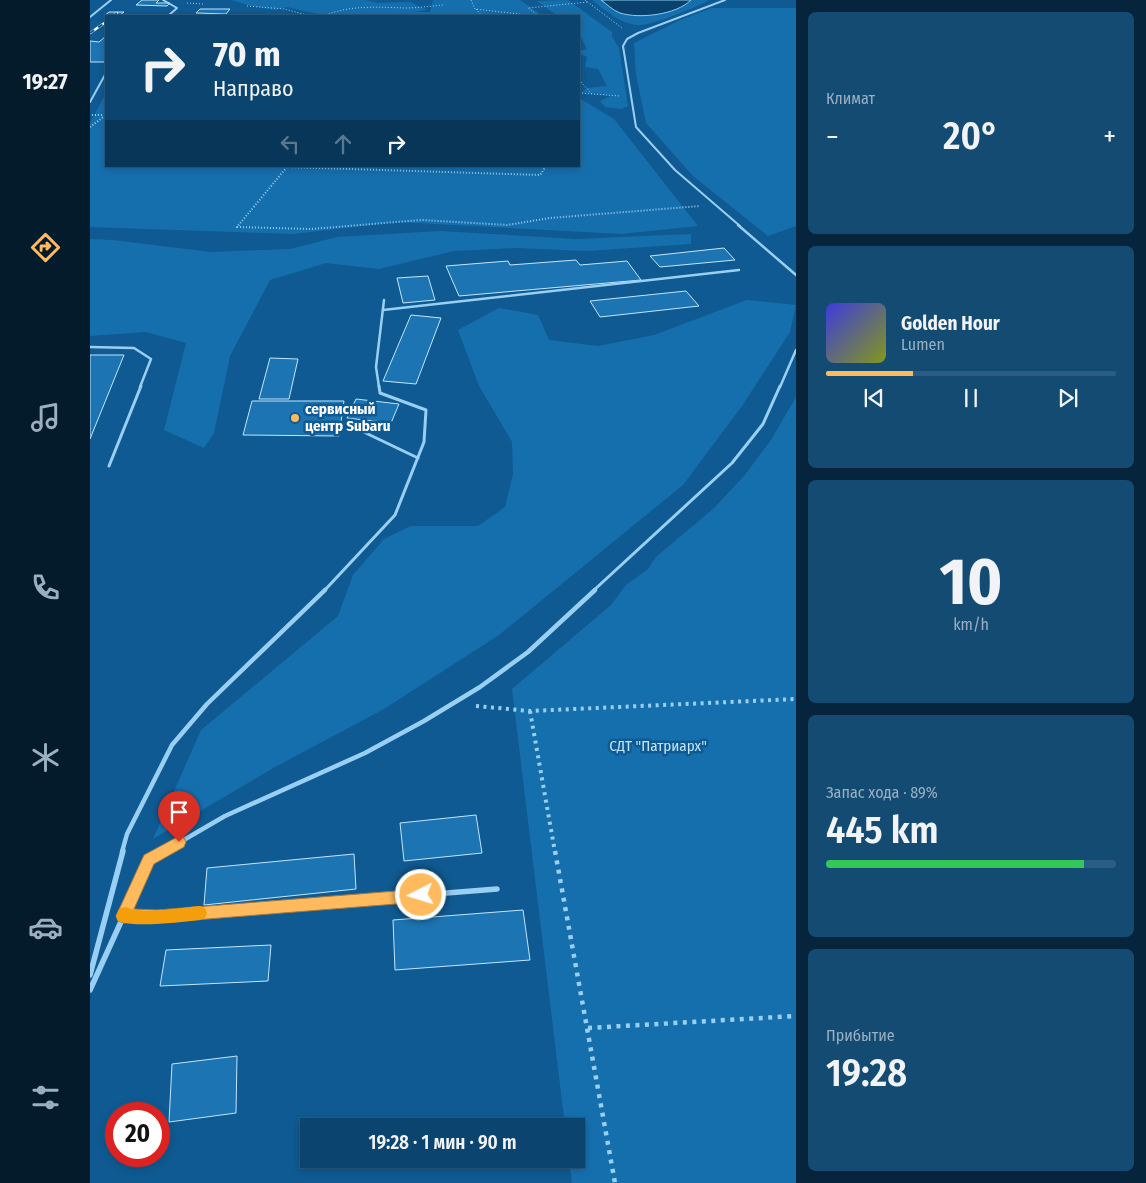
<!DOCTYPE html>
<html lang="ru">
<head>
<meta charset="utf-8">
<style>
  body { margin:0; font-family:"Fira Sans Condensed",sans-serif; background:#144b73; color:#f1f3f6; height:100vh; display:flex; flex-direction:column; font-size:19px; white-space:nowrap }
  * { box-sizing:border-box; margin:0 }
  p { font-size:16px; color:#9ab0c2 }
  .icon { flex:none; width:28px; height:28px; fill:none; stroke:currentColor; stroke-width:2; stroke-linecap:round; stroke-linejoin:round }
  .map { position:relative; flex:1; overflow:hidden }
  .sheet { display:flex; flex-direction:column; gap:12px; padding:12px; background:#06253c; width:350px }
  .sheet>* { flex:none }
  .guide { position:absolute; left:15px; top:15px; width:475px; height:152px; border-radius:0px; box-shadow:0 2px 8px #0003,0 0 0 1px #2b5c81; background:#0b446e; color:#f1f3f6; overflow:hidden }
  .speed { position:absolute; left:15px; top:1102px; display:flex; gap:10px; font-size:25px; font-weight:700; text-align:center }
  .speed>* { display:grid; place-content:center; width:65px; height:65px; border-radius:50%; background:#0b446e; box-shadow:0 2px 8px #0003,0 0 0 1px #2b5c81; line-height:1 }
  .speed .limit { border:8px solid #d22; background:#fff; color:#111 }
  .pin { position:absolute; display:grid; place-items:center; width:42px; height:42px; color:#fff; margin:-51px -21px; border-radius:50% 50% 50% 0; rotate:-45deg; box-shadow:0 0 5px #0007 }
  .pin .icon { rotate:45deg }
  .me { position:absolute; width:55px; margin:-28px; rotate:265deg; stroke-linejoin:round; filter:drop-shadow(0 0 4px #0008) }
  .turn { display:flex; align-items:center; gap:18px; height:105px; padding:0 25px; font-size:22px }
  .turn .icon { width:65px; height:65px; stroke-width:2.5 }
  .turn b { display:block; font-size:35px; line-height:42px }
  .lanes { display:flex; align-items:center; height:48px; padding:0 25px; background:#0003; justify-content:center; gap:25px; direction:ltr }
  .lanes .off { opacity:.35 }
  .big { font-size:38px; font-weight:600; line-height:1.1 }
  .sheet .card { flex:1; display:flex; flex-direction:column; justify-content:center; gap:8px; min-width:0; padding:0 18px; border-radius:8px; background:#144b73 }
  .sheet .dial { align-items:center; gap:0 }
  .dial b { font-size:65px; line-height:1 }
  .song { display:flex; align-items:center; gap:15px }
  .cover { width:60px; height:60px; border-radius:8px; background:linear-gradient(135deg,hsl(240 70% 55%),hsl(70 70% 35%)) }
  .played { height:5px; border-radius:2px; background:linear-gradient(90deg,#ffba5d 30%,#2b5c81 30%) }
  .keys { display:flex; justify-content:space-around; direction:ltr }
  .heat { display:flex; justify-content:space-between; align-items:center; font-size:28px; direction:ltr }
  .charge { height:8px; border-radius:4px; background:linear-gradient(90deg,#34c759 89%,#2b5c81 0) }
  .trip { position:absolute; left:210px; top:1118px; width:285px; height:50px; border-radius:0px; background:#0b446e; box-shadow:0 2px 8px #0003,0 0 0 1px #2b5c81; font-weight:600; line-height:50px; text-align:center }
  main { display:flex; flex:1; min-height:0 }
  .tabs { display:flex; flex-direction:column; width:90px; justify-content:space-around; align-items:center; background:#041b2c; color:#9ab0c2 }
  .tabs .icon { width:35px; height:35px }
  .tabs .current { color:#ffba5d }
  .tabs b { font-size:22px; color:#f1f3f6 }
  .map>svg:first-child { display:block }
  .green { fill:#166fad }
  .water { fill:#08426d; stroke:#8bcdf8 }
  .building { fill:#1c74b2; stroke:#c2e6fe }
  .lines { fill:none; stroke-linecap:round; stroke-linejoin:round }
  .path-far3 { stroke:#9acff4; stroke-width:1; stroke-dasharray:1 2; stroke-linecap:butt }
  .path-far2 { stroke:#9acff4; stroke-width:2; stroke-dasharray:1 2; stroke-linecap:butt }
  .path-far1 { stroke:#9acff4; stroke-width:4; stroke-dasharray:3 4.5; stroke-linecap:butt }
  .path { stroke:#9acff4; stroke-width:4.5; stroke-dasharray:4 5.5; stroke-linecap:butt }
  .lane-far4 { stroke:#9acff4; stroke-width:2 }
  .lane-far3 { stroke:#9acff4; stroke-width:2.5 }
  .lane-far2 { stroke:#9acff4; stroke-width:3 }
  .lane-far1 { stroke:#9acff4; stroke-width:4.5 }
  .lane { stroke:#9acff4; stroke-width:5.5 }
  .street { stroke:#9acff4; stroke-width:2 }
  .rail-casing { stroke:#fff; stroke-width:2.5 }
  .rail { stroke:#0f5a92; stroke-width:2; stroke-dasharray:5; stroke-linecap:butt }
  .route { fill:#ffba5d; stroke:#a6793c }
  .slow { fill:#f59e0b }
  .poi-dot { fill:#ffba5d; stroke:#0f5a92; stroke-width:2 }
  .labels { text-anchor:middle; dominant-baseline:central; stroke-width:5; stroke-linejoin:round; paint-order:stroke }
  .poi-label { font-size:15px; font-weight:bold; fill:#fff; stroke:#0f5a92; text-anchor:start }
  .park-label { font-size:15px; fill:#c2e6fe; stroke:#0f5a92 }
</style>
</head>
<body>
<main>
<nav class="tabs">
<b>19:27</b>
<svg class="icon current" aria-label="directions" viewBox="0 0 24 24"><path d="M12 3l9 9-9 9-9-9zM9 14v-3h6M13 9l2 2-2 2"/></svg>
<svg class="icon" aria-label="music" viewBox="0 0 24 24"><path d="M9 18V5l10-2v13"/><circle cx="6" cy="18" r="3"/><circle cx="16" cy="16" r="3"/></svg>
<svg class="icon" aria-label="phone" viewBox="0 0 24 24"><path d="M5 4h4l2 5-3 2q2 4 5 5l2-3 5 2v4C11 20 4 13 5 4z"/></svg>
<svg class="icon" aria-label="climate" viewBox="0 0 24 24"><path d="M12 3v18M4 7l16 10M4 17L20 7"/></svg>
<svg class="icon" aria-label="car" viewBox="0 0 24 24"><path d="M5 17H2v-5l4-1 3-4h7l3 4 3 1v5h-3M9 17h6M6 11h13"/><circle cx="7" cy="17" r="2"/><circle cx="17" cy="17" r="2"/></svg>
<svg class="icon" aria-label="filters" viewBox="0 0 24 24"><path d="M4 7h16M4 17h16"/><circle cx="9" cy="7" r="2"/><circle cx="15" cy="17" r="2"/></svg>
</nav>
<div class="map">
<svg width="706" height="1183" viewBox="0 0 706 1183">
  <rect width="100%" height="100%" fill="#0f5a92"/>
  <g class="green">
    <polygon points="141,0 275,0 288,3 320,2 337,10 324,12 340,12 343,0 430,0 453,16 236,16 197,7 185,10 161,6"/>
    <polygon points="478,0 522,32 522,37 529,48 538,106 531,109 515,107 510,101 521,96 491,93 497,88 517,86 508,69 495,67 497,57 489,54 489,51 497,49 489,34 489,16 465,14 447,1"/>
    <path d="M502 0H511L533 13 550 15 582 11 601 0H619C608 7 556 28 546 25 528 22 516 11 502 0Z"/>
    <polygon points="622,8 706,8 706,226 678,236 603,176 556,123 546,75 544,43 590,20"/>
    <polygon points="16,93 16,166 489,166 489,98 524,119 608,226 532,234 307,222 203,234 0,227 0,123"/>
    <polygon points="350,231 486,239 601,234 601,244 496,251 427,248 364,251 289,269 236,263 180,280 140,356 124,433 114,448 74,430 96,343 56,332 0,336 0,239 23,240 121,252 200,249 247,237"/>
    <polygon points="657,300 706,305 700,332 652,406 593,485 409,635 294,709 185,767 63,839 111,730 248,616 263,575 294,539 321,526 388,526 415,507 423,474 422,442 389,386 368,330 409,308 448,315 459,340 508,346 564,335"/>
    <polygon points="706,397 706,1183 482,1183 479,1159 486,1159 486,1126 475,1126 422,689 521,605 536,585 558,569 566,557 624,508 654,476 681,440"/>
  </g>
  <path class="water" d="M511 0H601C586 15 549 19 530 13 522 10 517 4 511 0Z"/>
  <g class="building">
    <polygon points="52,0 69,0 66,3 80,3 77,6 46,5"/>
    <polygon points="110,9 140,9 136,14 106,13"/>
    <polygon points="19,12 34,12 29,16 14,16"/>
    <polygon points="16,36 16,62 0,62 0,41 9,42"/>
    <polygon points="634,248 645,260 570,267 560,256"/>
    <polygon points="486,260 490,265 537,261 551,280 369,296 356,266 418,261 420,265"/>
    <polygon points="338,276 345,300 313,303 307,278"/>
    <polygon points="596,291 609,306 510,317 500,301"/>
    <polygon points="321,315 351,318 326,384 293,381"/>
    <polygon points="0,355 34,355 0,439"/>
    <polygon points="180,358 208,359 199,399 169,399"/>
    <polygon points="266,399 309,404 301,423 257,418"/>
    <polygon points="162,401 254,401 249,436 153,435"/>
    <polygon points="386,815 392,853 314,861 310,823"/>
    <polygon points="264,854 266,889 114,905 117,868"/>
    <polygon points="433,910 440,960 305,970 303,920"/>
    <polygon points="181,945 178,981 70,986 76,950"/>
    <polygon points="147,1056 146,1113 79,1122 82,1064"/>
  </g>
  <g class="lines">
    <g class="path-far3">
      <polyline points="381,0 385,9 447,16"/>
      <polyline points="495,0 532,28"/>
      <polyline points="97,3 113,4"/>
      <polyline points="157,6 195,9 220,16"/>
      <polyline points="386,9 392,16"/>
      <path d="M233 16C260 5 286 7 315 8 328 8 341 6 354 5"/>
      <polyline points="449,16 438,8 498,2"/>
      <polyline points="489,80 502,94"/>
      <polyline points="489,93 530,96"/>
    </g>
    <g class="path-far2">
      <polyline points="2,115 16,115"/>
      <polyline points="0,127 16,115"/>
      <polyline points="456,166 450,175 197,167 147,227 221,229 332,220 417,225 460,218 610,206"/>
    </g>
    <g class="path-far1">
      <polyline points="386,706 440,711 706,699"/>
      <polyline points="440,711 465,852"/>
    </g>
    <g class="path">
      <polyline points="465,851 525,1183"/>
      <polyline points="498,1028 706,1016"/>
    </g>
    <g class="lane-far4">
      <polyline points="73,0 87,8 78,16"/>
      <polyline points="635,0 548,33 537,39 533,46 546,127 585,170 650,226"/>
      <polyline points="116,16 151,16"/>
      <polyline points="0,102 16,73"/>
    </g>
    <g class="lane-far3">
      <polyline points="648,225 706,275"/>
      <polyline points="293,310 649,270"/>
      <polyline points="0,347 44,348 61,359 50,387"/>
      <polyline points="289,387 286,367 294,300"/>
      <polyline points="690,387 706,350"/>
    </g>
    <g class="lane-far2">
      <polyline points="259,425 328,458"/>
      <polyline points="19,466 51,386"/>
      <polyline points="234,591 305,515 334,442 336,410 290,393 289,386"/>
      <polyline points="503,591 642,463 673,424 690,386"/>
    </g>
    <g class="lane-far1">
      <polyline points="32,852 37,834 82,745 117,704 235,590"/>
      <polyline points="73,852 135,816 275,753 334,721 390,687 438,652 505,590"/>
    </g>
    <g class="lane">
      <polyline points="33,916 67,916 407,889"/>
      <polyline points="0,975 33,851"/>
      <polyline points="0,990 59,860 75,851"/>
    </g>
    <polyline class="street" points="0,17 21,0"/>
    <g class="rail-casing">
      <g id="rail">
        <polyline points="23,16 27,13"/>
        <polyline points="0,33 16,22"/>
      </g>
    </g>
    <use href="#rail" class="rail"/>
  </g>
  <polygon class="route" points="89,836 94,838 96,842 94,847 64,864 44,909 67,910 331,889 336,891 339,895 336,900 331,902 67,923 34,923 28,921 26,916 54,855"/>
  <path class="slow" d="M110 906 115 908 117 913 115 918 110 920C89 922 47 928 28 921L26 916 29 909 35 907C56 915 87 908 110 906Z"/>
  <circle class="poi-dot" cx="205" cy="418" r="5"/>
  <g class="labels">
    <g class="poi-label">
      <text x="215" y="409">сервисный<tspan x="215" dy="17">центр Subaru</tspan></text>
    </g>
    <g class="park-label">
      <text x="568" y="746">СДТ "Патриарх"</text>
    </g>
  </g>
</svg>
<div class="speed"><div class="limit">20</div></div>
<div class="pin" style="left:89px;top:842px;background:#d93025"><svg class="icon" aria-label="arrive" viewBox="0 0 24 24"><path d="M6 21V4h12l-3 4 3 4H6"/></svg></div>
<svg class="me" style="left:331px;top:895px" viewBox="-20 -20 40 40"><circle r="17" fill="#ffba5d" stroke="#fff" stroke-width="3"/><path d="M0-11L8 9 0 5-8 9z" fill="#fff"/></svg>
<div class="trip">19:28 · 1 мин · 90 m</div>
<div class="guide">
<div class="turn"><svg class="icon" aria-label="right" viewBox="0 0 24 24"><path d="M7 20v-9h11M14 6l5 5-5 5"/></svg><div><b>70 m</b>Направо</div></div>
<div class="lanes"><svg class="icon off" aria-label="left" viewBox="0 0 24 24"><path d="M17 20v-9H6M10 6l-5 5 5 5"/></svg><svg class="icon off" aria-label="ahead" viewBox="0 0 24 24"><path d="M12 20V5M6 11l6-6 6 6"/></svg><svg class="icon" aria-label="right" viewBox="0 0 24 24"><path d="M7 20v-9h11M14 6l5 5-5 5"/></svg></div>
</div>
</div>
<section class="sheet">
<div class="card"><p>Климат</p>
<div class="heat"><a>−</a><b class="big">20°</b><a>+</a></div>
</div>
<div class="card">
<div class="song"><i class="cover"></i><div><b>Golden Hour</b><p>Lumen</p></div></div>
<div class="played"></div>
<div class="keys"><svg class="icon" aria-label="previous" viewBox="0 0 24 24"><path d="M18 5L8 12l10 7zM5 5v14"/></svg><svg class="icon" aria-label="pause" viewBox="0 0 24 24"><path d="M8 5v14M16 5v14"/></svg><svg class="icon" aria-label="next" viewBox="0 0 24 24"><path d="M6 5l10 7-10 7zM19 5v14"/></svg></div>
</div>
<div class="card dial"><b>10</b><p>km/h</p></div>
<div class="card"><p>Запас хода · 89%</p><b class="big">445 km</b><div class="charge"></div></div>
<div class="card"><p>Прибытие</p><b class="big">19:28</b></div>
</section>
</main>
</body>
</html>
